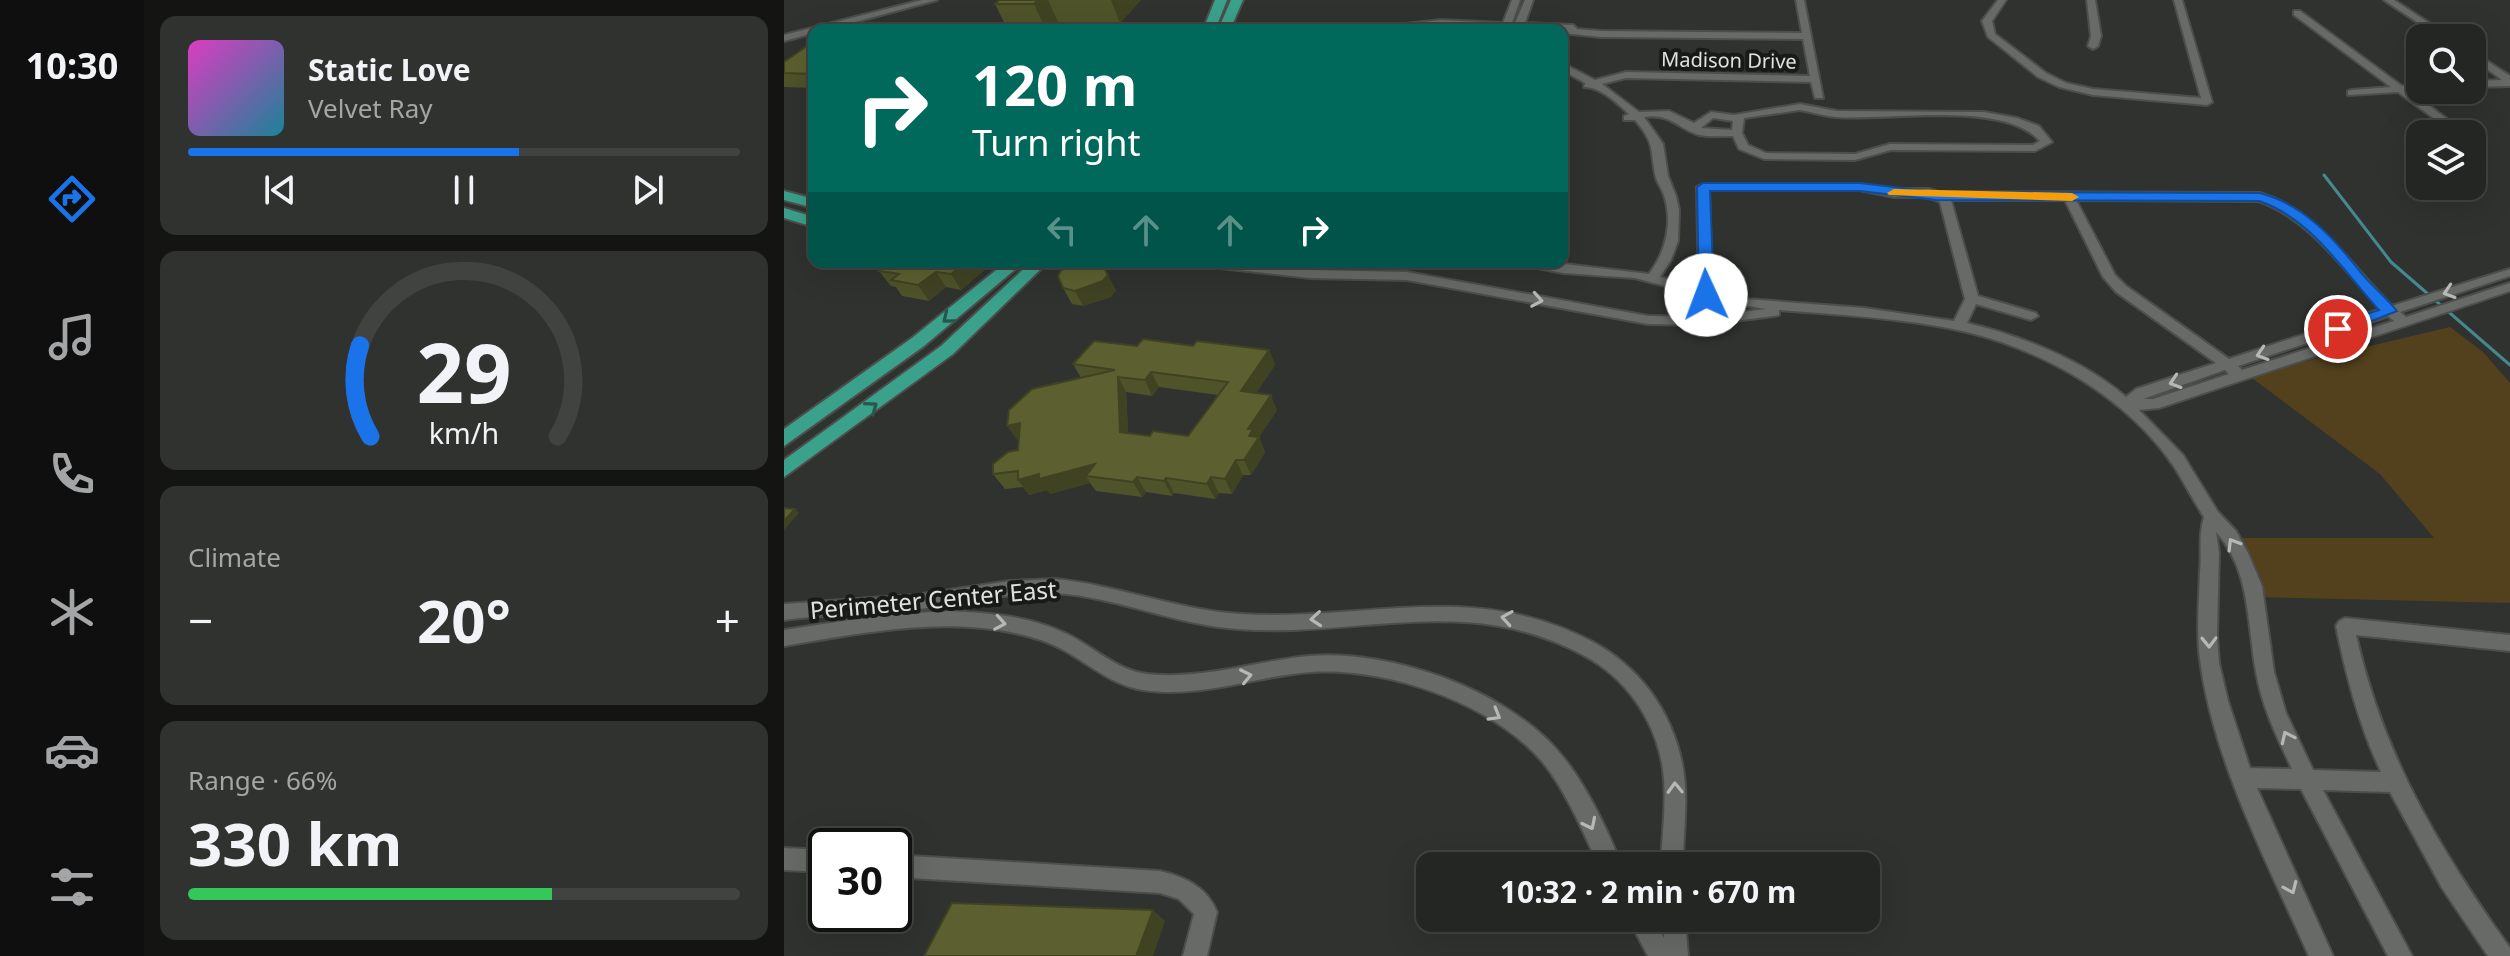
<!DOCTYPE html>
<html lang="en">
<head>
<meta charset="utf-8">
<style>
  body { margin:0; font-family:"Noto Sans",sans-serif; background:#303230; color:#f1f3f6; height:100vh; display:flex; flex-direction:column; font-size:30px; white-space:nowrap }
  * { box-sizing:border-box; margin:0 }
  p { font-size:26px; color:#a3a5a6 }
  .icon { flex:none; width:44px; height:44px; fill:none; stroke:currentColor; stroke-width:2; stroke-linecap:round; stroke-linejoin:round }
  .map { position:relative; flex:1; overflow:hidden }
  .details { display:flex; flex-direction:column; gap:16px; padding:16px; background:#141513; width:640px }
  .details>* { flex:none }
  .banner { position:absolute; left:24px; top:24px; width:760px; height:244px; border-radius:16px; box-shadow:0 8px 32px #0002,0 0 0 2px #414341; background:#00695c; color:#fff; overflow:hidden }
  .tools { position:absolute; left:1622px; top:24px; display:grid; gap:16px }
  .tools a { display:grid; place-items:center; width:80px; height:80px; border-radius:16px; background:#242623; box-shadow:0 8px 32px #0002,0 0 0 2px #414341; font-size:40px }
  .speed { position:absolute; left:24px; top:828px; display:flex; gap:16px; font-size:40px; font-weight:700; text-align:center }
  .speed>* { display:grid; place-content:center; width:104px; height:104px; border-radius:50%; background:#242623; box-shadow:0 8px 32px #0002,0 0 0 2px #414341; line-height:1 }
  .speed .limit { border:4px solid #111; border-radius:12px; background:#fff; color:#111 }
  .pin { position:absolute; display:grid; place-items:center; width:68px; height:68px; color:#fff; margin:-34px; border:4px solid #fff; border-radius:50%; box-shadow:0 2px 8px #0007 }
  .me { position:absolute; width:88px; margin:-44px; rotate:358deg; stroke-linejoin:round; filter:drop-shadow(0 0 6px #0008) }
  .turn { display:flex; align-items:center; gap:28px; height:168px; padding:0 32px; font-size:36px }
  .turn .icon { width:104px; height:104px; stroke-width:2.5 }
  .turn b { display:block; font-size:56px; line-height:68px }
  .lanes { display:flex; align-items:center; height:76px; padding:0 32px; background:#0003; justify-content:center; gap:40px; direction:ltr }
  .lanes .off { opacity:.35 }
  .big { font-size:60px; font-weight:700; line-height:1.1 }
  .details .tile { flex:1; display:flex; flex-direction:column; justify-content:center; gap:12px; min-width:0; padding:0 28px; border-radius:16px; background:#303230 }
  .details .dial { align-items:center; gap:0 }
  .dial svg { height:208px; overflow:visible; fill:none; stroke:#414341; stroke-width:7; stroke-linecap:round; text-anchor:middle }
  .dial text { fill:#f1f3f6; stroke:none }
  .song { display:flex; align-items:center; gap:24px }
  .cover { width:96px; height:96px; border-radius:12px; background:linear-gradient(135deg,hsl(310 70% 55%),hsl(190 70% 35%)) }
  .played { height:8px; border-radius:4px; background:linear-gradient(90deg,#1a73e8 60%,#414341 60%) }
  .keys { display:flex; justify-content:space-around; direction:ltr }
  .heat { display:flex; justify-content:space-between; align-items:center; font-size:44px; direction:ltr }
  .charge { height:12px; border-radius:6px; background:linear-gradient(90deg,#34c759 66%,#414341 0) }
  .trip { position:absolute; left:632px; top:852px; width:464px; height:80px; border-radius:16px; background:#242623; box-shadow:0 8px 32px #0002,0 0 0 2px #414341; font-weight:700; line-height:80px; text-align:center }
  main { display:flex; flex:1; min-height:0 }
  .tab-bar { display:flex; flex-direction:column; width:144px; justify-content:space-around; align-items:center; background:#0e0f0e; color:#a3a5a6 }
  .tab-bar .icon { width:56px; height:56px }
  .tab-bar .on { color:#1a73e8 }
  .tab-bar b { font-size:36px; color:#f1f3f6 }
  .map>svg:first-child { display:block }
  .green { fill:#53411d }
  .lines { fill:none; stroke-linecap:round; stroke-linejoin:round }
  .stream { stroke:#44898e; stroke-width:3 }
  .minor-casing { stroke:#4c4e4c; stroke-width:4 }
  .major-casing { stroke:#4c4e4c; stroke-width:4 }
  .minor { fill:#676a67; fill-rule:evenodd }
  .major { fill:#3aa18a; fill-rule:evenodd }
  .wall { fill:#4f5329; fill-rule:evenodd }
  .shaded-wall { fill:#404322 }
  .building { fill:#5c6030; stroke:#404322; stroke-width:2; fill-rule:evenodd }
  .oneway { stroke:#b6b8b6 }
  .oneway2 { stroke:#27574b }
  .route { fill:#1a73e8; stroke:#114b97; stroke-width:2 }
  .slow { fill:#f59e0b }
  .labels { text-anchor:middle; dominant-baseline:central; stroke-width:8; stroke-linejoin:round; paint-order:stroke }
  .far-street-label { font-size:20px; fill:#e0e2e0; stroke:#181a18 }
  .street-label { font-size:24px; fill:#e0e2e0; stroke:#181a18 }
</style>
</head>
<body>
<main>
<nav class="tab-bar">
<b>10:30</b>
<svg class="icon on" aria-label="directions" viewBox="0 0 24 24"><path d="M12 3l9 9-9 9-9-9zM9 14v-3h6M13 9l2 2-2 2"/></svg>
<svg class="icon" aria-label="music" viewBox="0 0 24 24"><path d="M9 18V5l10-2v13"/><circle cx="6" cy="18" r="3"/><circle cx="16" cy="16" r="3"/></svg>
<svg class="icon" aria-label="phone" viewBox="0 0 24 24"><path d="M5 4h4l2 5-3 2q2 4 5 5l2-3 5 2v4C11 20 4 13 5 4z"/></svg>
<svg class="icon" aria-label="climate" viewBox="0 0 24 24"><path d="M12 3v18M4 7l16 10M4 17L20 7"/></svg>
<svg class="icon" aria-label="car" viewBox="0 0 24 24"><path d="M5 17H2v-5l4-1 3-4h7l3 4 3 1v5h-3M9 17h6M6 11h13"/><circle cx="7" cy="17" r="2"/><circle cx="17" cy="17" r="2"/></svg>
<svg class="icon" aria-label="filters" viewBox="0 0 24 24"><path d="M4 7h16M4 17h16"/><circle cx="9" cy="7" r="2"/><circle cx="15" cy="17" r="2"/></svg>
</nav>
<section class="details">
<div class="tile">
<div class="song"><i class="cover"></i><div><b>Static Love</b><p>Velvet Ray</p></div></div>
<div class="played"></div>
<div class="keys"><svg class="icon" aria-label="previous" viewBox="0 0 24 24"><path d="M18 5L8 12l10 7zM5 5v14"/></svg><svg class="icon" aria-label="pause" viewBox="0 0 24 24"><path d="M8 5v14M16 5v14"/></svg><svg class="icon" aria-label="next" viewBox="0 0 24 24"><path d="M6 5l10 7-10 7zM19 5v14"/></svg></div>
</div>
<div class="tile dial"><svg viewBox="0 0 100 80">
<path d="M14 69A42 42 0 1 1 86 69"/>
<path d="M14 69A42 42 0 0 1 10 34" stroke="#1a73e8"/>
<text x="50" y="56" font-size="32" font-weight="700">29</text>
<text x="50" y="72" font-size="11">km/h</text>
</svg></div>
<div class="tile"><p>Climate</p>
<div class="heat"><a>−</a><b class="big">20°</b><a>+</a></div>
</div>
<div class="tile"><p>Range · 66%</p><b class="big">330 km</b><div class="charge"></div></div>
</section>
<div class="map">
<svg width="1726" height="956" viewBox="0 0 1726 956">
  <rect width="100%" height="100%" fill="#30322f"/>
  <polygon class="green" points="1666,327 1699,352 1726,383 1726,603 1471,597 1453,538 1650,538 1596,474 1464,375"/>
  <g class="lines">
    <polyline class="stream" points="1540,175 1607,262 1726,365"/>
    <g class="minor-casing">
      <g id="minor">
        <polygon points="138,0 153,0 41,30 30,30 30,33 0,41 0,35"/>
        <path d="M728 0H736L728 23H731L741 0H749L741 23 789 25 793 29 817 31 1018 33 1012 0H1020L1039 98H1031L1027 82 842 78 818 84 855 112 885 111 910 123 927 112 950 115 1016 104 1053 111 1200 112 1233 118 1255 126 1268 142 1251 151 1107 150 1071 160 980 159 955 149 949 136C938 136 926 137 915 135 894 129 887 113 860 117L879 144 884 176 892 196 895 210 894 241 887 260 876 277 915 287 913 187 919 184H1076L1110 189H1145L1154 192 1476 193C1534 210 1567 266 1608 306L1726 269V276L1616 312 1622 317 1726 283V291L1375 408 1355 410 1399 455 1434 512 1452 531 1464 553 1478 586 1490 672 1502 713 1529 770 1597 772C1575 725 1562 676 1552 626L1555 621 1561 618 1726 635V651L1572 635C1599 755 1655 849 1726 948V956H1704L1658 888 1606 792 1539 790 1628 956H1604L1517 789 1473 788 1549 956H1525C1483 862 1426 755 1415 651 1413 625 1415 598 1416 572 1418 552 1414 536 1420 517 1409 500 1400 482 1389 465 1342 397 1261 351 1183 332 1122 318 1057 315 995 310V315L990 316 918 325 864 324 623 280 526 278 408 265 407 262H449L526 270 623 272 864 316 918 317 982 309 922 299 915 295 851 278 779 273 739 265 738 262H763L865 274C882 252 889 222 880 195 878 189 874 184 872 178 865 149 873 146 851 120H840V116L845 114C833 103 817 87 800 87L801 83 778 70V63L811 80 842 72 1026 76 1019 39 817 37 778 33V30H717L657 26 590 30 595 27 657 20 719 23ZM1016 110C1028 112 1040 116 1052 117 1105 121 1219 100 1256 141L1249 145 1106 144 1071 154 982 153 964 145 958 133 960 118ZM929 118 949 121 948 130 917 128ZM925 190H1076L1110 197H1143L1156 202 1181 299 1170 321 1080 308 962 299 928 290ZM1167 200H1281L1319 277 1332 292 1432 363 1352 389 1342 397C1299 360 1238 336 1183 323L1192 304 1247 320 1254 316 1252 313 1194 296ZM1292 200 1475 201C1527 220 1559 270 1597 309L1445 359 1342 286 1331 275ZM1604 316 1610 321 1458 370 1454 366ZM1441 370 1445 374 1369 399H1359ZM1432 532C1467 570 1463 624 1472 672 1478 707 1493 737 1508 769L1466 768 1444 701 1435 663 1433 636 1435 552Z"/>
        <polygon points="1214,0 1222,0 1208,21 1211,34 1262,73 1282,83 1309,89 1417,98 1390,0 1398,0 1428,102 1423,105 1309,95 1275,87 1254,77 1204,37 1198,21"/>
        <polygon points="1303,0 1311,0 1317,36 1314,46 1309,49 1304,46 1307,36"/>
        <polygon points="1600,0 1610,0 1668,38 1657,38"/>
        <polygon points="1510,11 1516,11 1618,86 1636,84 1636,90 1626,91 1683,134 1671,134 1614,92 1564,95 1564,91 1568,90 1607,87 1510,15"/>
        <polygon points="1688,51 1726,76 1726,86 1688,87 1688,81 1718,80 1688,58"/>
        <polygon points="1688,142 1696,148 1696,152 1688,154"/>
        <polygon points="1629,152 1636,152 1636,158 1625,157 1623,155"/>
        <path d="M271 579C333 585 393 610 456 614 580 622 688 579 807 641 855 666 887 710 898 763 905 797 899 832 899 866H877C878 832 884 797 878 763 869 717 841 677 799 655 681 592 577 638 454 629 392 625 333 597 271 593 230 591 191 602 151 607 101 614 50 613 0 620V604L132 595 226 581Z"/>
        <path d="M165 611C205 613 246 616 283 634 310 647 332 670 363 674 419 680 471 661 525 656 605 649 720 689 773 750 801 781 822 827 838 866H815C799 832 784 795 761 765 712 704 604 667 527 672 471 676 416 699 359 690 320 684 294 652 257 640 173 613 85 632 0 646V630L99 615Z"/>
        <polygon points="0,848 42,850 42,872 0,870"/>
        <path d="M110 855 376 871C401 877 423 887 433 912L423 956H399L410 914 395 899 376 893 110 877Z"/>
        <polygon points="844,918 868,918 880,938 879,918 901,918 904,956 864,956"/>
      </g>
    </g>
    <g class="major-casing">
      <g id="major">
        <polygon points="431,0 443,0 431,30 419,30"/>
        <polygon points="447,0 459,0 446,30 434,30"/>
        <polygon points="0,191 30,199 30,208 0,200"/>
        <polygon points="0,208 30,217 30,227 0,218"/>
        <polygon points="222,262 240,262 140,346 0,446 0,429 128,338"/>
        <polygon points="247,262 264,262 169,354 0,477 0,460 157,346"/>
      </g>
    </g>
    <use href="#minor" class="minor"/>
    <use href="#major" class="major"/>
  </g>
  <g class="wall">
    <polygon points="215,0 357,0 336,23 274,22 265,30 224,30 211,4"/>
    <polygon points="30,41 30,88 0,87 0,62"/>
    <polygon points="204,267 177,290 162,287 145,301 118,296 112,287 107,286 95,271"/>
    <polygon points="279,288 332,290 327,297 299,306 288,304"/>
    <path d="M353 346H409L485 350 491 365 472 393 493 410 475 437 481 452 467 475H459L448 494 435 493 431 499 390 493 388 496 362 492 358 497 312 491 306 483 266 494 263 490 245 495 239 487 221 489 209 474 234 450 235 441H234L297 378 289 364ZM375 387 434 395 404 436H366L344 433 342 392 368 396Z"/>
  </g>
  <g class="shaded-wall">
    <polygon points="254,0 264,0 274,22 265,30 262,30 250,4"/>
    <polygon points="327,0 357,0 336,23"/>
    <polygon points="182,262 201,262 204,267 177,290 167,274"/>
    <polygon points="152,272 162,287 145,301 134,285"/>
    <polygon points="324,275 332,290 327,297 299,306 291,291"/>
    <polygon points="485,350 491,365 463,406 457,391"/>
    <polygon points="367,372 375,387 368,396 361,380"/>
    <polygon points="334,377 342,392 345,447 336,432"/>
    <polygon points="487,395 493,410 475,437 481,452 467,475 460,460 464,429"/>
    <polygon points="236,423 246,438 234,441 223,426"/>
    <polygon points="452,460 459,475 448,494 441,479"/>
    <polygon points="311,464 302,476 306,483 266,494 263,490 245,495 234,480 255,474"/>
    <polygon points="353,477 362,492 358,497 349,482"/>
    <polygon points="427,477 435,493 431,499 423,484"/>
    <polygon points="382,478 390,493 388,496 380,481"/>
    <polygon points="11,509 15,513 0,530 0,521"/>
    <polygon points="369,910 381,921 369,956 352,956"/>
  </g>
  <g class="building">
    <polygon points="215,0 254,0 250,4 211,4"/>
    <polygon points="50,26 90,26 85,30 45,30"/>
    <polygon points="30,41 30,74 0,73 0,62"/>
    <polygon points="107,262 182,262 167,274 152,272 134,285 107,280 115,274 95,271"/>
    <polygon points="303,262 317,262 324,275 319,281 291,291 279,288 274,276 277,270"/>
    <path d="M359 339 409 346 413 341 485 350 457 391 487 395 464 429H469L465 436 475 437 460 460H452L441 479 427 477 423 484 382 478 380 481 353 477 349 482 302 476 311 464 255 479V474L234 480V471L209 474V464L224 452 234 450 236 423 223 426 225 410 248 389 331 370 289 364 310 341 353 346ZM367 372 444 382 404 436 369 431 366 436 336 432 334 377 361 380Z"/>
    <polygon points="0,508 11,509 0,521"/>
    <polygon points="168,903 369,910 352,956 140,956"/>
  </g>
  <defs><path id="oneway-chevron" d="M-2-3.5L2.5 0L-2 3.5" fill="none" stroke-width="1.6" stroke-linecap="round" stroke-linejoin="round" transform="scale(2)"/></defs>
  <g class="oneway">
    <use href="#oneway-chevron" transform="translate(1665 292) rotate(162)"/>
    <use href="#oneway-chevron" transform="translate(753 300) rotate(10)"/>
    <use href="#oneway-chevron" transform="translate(1478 354) rotate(162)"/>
    <use href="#oneway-chevron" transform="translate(1391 382) rotate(162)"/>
    <use href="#oneway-chevron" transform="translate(1449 544) rotate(-121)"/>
    <use href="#oneway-chevron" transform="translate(723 618) rotate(-171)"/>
    <use href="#oneway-chevron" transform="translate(532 619) rotate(175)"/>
    <use href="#oneway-chevron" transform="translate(216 623) rotate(10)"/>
    <use href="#oneway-chevron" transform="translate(1425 642) rotate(89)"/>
    <use href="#oneway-chevron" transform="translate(462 676) rotate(-12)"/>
    <use href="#oneway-chevron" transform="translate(711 715) rotate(30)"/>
    <use href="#oneway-chevron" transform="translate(1503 737) rotate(-115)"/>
    <use href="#oneway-chevron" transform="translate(891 788) rotate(-92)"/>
    <use href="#oneway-chevron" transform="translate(806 824) rotate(64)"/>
    <use href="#oneway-chevron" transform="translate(1507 888) rotate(66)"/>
  </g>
  <g class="oneway2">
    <use href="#oneway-chevron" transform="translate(164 318) rotate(141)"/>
    <use href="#oneway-chevron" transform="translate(88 407) rotate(-36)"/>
  </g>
  <path class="route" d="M919 183H1076L1152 192 1476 193C1518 204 1548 236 1574 269 1585 284 1601 296 1613 311L1560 332H1548V325L1595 310C1559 271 1527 218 1475 201L1152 200 1076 191H926L930 295 922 300 915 295 913 187Z"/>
  <polygon class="slow" points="1110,189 1288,193 1295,197 1288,201 1105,195 1103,193"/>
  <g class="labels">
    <g class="far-street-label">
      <text transform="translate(945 60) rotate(1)">Madison Drive</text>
    </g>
    <g class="street-label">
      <text transform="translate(149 599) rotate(-5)">Perimeter Center East</text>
    </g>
  </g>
</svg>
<div class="tools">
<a><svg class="icon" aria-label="search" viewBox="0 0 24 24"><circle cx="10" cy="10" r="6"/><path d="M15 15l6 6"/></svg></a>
<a><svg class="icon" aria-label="layers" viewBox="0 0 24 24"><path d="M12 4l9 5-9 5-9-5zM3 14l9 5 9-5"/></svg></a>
</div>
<div class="speed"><div class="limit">30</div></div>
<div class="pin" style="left:1554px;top:329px;background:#d93025"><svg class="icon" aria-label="arrive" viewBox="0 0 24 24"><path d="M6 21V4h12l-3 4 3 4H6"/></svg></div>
<svg class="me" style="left:922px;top:295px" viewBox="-20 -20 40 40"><circle r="19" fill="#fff"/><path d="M0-13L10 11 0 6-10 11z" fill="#1a73e8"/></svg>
<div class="trip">10:32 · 2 min · 670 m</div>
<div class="banner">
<div class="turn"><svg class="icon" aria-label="right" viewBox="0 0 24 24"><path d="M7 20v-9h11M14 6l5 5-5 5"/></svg><div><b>120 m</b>Turn right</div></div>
<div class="lanes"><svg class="icon off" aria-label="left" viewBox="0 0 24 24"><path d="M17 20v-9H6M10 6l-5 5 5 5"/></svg><svg class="icon off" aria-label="ahead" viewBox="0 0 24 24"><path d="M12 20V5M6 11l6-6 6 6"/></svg><svg class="icon off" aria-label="ahead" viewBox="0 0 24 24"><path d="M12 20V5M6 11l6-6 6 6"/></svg><svg class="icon" aria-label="right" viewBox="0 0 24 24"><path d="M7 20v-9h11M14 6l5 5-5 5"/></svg></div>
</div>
</div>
</main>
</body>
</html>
